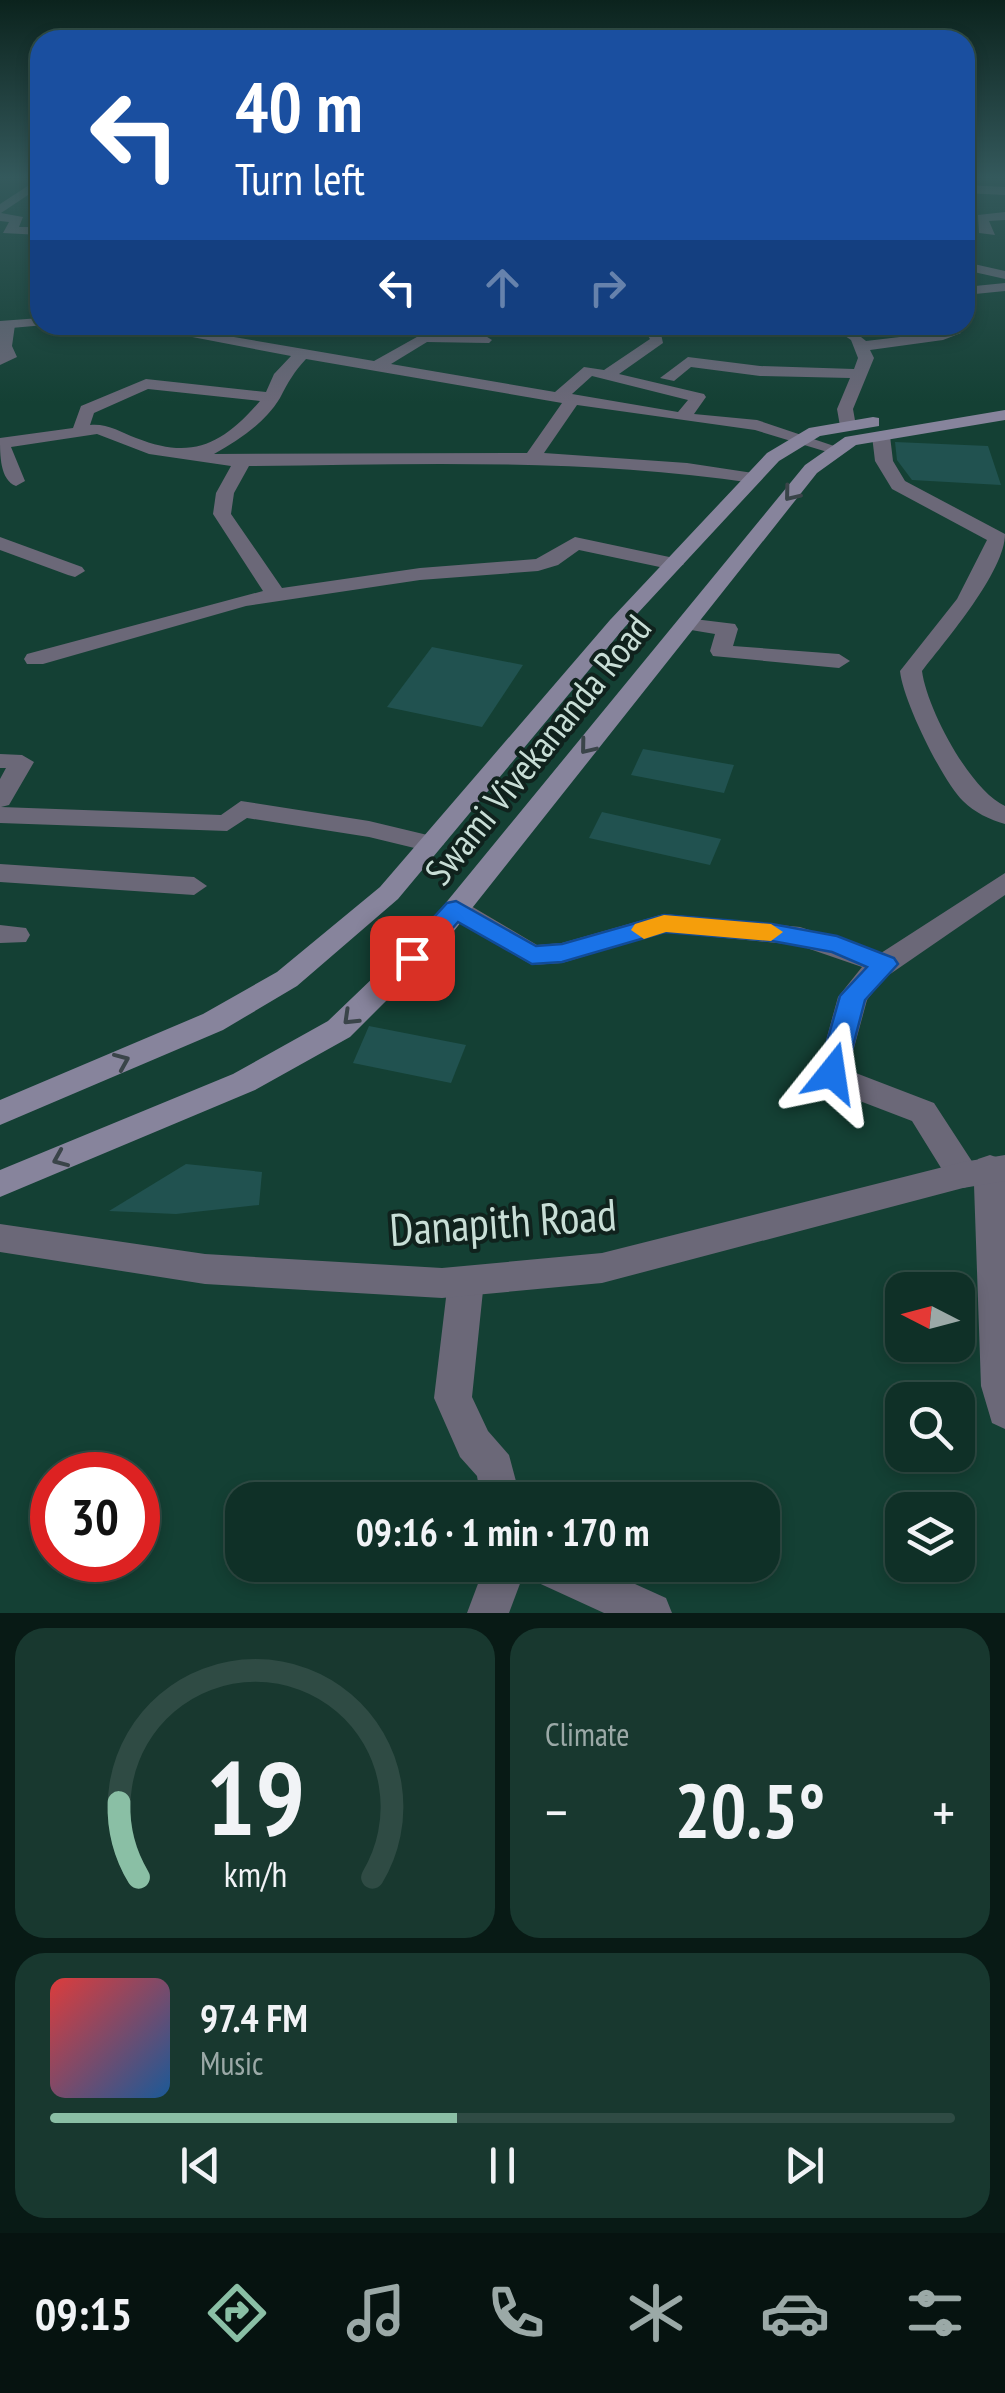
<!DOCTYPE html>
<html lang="en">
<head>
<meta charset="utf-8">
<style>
  body { margin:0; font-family:"PT Sans Narrow",sans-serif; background:#18382f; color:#f1f3f6; height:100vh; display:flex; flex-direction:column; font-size:38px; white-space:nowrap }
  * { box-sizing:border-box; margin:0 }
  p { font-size:32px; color:#9ba9a7 }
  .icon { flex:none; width:55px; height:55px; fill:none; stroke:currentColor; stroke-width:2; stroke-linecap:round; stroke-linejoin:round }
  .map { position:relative; height:1613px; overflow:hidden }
  .drawer { display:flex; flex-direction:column; gap:15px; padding:15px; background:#081a15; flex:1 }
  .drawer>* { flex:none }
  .top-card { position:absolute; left:30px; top:30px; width:945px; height:305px; border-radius:30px; box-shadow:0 5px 15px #0003,0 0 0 2px #2f4b44; background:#1a4fa0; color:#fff; overflow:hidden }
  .needle { width:65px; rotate:276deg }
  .tools { position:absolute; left:885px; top:1272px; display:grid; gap:20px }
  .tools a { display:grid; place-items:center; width:90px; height:90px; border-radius:20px; background:#0f3027; box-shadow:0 5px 15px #0003,0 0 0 2px #2f4b44; font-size:50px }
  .speed { position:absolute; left:30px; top:1452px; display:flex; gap:20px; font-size:50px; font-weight:700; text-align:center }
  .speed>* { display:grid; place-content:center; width:130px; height:130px; border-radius:50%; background:#0f3027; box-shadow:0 5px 15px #0003,0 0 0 2px #2f4b44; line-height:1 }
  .speed .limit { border:15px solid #d22; background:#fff; color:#111 }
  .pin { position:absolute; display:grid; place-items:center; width:85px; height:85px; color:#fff; margin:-42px; border-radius:20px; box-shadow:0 5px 15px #0006 }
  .me { position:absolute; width:110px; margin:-55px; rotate:15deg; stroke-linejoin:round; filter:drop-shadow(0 0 8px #0008) }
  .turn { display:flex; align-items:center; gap:35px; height:210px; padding:0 40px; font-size:45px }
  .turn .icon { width:130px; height:130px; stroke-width:2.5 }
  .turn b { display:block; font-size:70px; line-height:85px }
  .lanes { display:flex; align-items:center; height:95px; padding:0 40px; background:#0003; justify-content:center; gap:50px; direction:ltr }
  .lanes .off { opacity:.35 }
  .big { font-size:75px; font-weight:600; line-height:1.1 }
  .drawer .card { flex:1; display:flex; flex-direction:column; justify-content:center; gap:15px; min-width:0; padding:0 35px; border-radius:30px; background:#18382f }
  .drawer .dial { align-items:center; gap:0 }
  .dial svg { height:260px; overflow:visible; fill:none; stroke:#2f4b44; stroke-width:7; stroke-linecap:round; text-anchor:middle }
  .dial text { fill:#f1f3f6; stroke:none }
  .song { display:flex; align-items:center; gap:30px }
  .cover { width:120px; height:120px; border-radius:15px; background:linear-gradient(135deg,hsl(0 70% 55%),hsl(210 70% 35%)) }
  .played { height:10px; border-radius:5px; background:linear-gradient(90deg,#8abfa5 45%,#2f4b44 45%) }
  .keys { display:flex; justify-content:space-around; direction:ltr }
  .heat { display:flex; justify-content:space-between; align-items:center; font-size:55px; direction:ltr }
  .drawer .tiles { flex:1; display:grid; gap:15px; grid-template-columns:1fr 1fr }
  .card:last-child { grid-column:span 2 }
  .trip { position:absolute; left:225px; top:1482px; width:555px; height:100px; border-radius:30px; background:#0f3027; box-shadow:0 5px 15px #0003,0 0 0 2px #2f4b44; font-weight:600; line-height:100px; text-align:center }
  .dock { display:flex; height:160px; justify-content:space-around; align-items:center; background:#061310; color:#9ba9a7 }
  .dock .icon { width:70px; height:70px }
  .dock .on { color:#8abfa5 }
  .dock b { font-size:45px; color:#f1f3f6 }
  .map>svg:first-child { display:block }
  .building { fill:#215250 }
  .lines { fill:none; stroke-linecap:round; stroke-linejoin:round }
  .minor { fill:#6b6878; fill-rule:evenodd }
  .tertiary { fill:#6b6878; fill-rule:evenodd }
  .secondary { fill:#87849c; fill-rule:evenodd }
  .oneway { stroke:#3a4449 }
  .route { fill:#1a73e8; stroke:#114b97; stroke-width:2.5 }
  .slow { fill:#f59e0b }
  .labels { text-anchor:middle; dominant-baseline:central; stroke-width:8; stroke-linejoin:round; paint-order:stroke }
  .street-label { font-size:38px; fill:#c8ded6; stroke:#10221d }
  .near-street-label { font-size:45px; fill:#c8ded6; stroke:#10221d }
</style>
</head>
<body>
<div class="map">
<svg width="1005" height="1613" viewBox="0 0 1005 1613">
  <rect width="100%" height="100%" fill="#144034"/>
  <g class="building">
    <polygon points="895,442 988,446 1001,485 912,480 897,460"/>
    <polygon points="432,647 523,665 482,727 387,707"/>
    <polygon points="643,749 734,765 724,793 631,775"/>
    <polygon points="602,812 721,839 710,865 589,838"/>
    <polygon points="369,1026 466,1045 451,1083 353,1063"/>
    <polygon points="186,1164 262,1172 259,1205 176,1214 109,1211"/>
  </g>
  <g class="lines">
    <g class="minor">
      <polygon points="40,178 40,187 1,213 23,217 19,227 40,227 40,235 3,233 9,222 0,221 0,204"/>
      <polygon points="965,185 1005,187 1005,195 965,193"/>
      <polygon points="1005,212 1005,220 989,221 995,235 979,233 978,215"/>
      <polygon points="965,262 1005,271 1005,279 965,270"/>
      <polygon points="1005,283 1005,291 965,295 965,287"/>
      <polygon points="8,321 15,325 12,346 17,357 0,365 0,328"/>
      <path d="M130 325H163L374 361 424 333 484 335 492 340 489 343 427 342 391 364 555 392 584 367 604 370 650 339 644 330 586 335 579 331 581 328 659 325 663 343 619 374 704 394 706 397 694 414 757 420 843 449 834 454 755 430 577 405 544 453 687 463 753 473 762 478 753 483C585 458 418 464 249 466L234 493 231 514 282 588 420 568 536 559 575 537 674 558 684 564 674 570 579 550 558 565 538 571 420 580 246 606 43 664H27L24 659 27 654 263 591 213 514 216 493 231 466 149 454 97 434 11 447 25 481 16 486C0 480 0 455 0 438L73 428 81 406 146 379 266 392 274 374 291 356ZM306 359 562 403 527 453 214 454C240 439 264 424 280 398 288 382 294 372 306 359ZM592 376 688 400 678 412 572 394ZM148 389 260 401C222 445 192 460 136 438 121 432 106 423 90 425L94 413Z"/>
      <polygon points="829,325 846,325 866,341 942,332 946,325 960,325 961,333 943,340 870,350 874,358 853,409 856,426 848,431 840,426 837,409 850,378 760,376 691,367 674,381 660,378 688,357 760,366 854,369 858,358 851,340"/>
      <path d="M881 431 890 436 893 461 905 481 1005 534C1005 571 947 639 922 671 927 709 970 790 1005 806V824C990 820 974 812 963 801 942 780 903 701 900 671L957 599 987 540 892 489 875 461 872 436Z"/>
      <polygon points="0,537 82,567 85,571 75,577 68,575 0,550"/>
      <polygon points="686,618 735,624 738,629 733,646 839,654 850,661 839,668 713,656 710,651 715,634 679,628 679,620"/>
      <polygon points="0,754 22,755 34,762 9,805 1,807 221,815 241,801 369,821 440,838 444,844 431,852 369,837 247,818 227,831 0,823 0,779 6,768 0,768"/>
      <polygon points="0,864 194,877 207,886 194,895 0,882"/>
      <polygon points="1005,873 1005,895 883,979 867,1000 848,1070 934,1103 975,1166 978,1159 990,1155 1002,1159 1005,1165 1005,1429 992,1423 981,1386 974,1185 963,1188 951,1184 912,1121 831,1090 817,1073 838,997 862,967 798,945 664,932 562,963 532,965 446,915 442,909 446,903 466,903 537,945 562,943 664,914 800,927 881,953"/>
      <polygon points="0,925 26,928 30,935 26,942 0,943"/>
      <polygon points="466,1266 478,1270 484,1281 472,1397 488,1431 509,1455 521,1500 481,1500 477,1476 460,1457 434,1398 448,1281 454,1270"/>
      <polygon points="485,1565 593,1565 666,1598 672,1613 604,1613 532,1580 527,1565 509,1613 467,1613"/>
    </g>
    <g class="tertiary">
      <polygon points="40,318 40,325 45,325 0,329 0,321"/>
      <polygon points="1005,1155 1005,1181 963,1188 602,1283 442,1298 205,1284 0,1252 0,1224 205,1254 442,1268 602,1253 963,1162"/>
    </g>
    <g class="secondary">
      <polygon points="1005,410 1005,420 856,445 817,473 446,941 350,1037 255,1090 0,1197 0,1170 233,1074 328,1021 426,927 805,465 845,437"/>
      <polygon points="873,417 879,418 879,426 820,436 779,461 624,628 398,899 297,986 223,1030 0,1125 0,1100 203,1014 277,972 380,887 610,620 767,453 809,428"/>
    </g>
  </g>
  <defs><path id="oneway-chevron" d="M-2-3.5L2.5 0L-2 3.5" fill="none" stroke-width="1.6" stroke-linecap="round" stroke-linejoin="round" transform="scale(2.5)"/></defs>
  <g class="oneway">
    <use href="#oneway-chevron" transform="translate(791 494) rotate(129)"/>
    <use href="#oneway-chevron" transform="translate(587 747) rotate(129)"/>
    <use href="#oneway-chevron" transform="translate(350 1018) rotate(136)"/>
    <use href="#oneway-chevron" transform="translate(122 1061) rotate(-23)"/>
    <use href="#oneway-chevron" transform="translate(60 1159) rotate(157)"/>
  </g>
  <linearGradient id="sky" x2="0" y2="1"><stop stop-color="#0b231d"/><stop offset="0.44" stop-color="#34595c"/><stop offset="1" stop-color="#34595c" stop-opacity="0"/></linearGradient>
  <rect width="1005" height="403" fill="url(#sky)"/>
  <polygon class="route" points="456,901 536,946 562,944 664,915 772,924 837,936 894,958 898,964 865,1000 846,1073 832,1084 818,1073 840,996 867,967 832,952 772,941 665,932 562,962 532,964 458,922 421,964 403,964 399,958 403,951 447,903"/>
  <polygon class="slow" points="664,915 771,924 783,932 771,941 666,932 644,939 631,930 635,924"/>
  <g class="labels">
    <g class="street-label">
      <text transform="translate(537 749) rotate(-51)">Swami Vivekananda Road</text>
    </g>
    <g class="near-street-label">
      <text transform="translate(503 1221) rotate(-4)">Danapith Road</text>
    </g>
  </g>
</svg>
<div class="tools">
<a><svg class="needle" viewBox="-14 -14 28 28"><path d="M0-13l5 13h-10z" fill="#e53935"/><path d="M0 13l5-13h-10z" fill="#9ba9a7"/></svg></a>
<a><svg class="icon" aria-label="search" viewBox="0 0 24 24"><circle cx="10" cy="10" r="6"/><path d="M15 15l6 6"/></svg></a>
<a><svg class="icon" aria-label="layers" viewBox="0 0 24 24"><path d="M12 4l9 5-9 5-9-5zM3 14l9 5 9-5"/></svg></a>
</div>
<div class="speed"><div class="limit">30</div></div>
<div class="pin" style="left:412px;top:958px;background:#d93025"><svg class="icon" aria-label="arrive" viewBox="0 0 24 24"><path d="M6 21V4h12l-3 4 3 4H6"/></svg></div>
<svg class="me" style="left:832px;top:1073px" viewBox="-20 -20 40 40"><path d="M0-17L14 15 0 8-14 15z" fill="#1a73e8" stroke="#fff" stroke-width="4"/></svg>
<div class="trip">09:16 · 1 min · 170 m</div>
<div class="top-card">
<div class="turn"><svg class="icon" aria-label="left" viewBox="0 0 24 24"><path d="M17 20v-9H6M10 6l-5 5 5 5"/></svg><div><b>40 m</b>Turn left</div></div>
<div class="lanes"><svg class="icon" aria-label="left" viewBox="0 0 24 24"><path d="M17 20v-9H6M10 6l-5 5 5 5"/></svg><svg class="icon off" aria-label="ahead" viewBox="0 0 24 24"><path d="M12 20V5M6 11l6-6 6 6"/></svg><svg class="icon off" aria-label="right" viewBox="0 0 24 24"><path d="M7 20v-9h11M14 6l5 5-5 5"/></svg></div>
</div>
</div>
<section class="drawer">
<div class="tiles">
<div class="card dial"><svg viewBox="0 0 100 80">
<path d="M14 69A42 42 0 1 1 86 69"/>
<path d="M14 69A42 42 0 0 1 8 46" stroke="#8abfa5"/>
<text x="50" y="56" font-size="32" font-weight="700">19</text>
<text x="50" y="72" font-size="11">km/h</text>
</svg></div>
<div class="card"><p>Climate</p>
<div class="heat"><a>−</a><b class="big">20.5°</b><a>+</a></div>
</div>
<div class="card">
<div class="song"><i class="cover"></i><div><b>97.4 FM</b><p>Music</p></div></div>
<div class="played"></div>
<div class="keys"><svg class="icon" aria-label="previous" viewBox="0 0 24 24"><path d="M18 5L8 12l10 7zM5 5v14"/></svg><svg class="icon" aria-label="pause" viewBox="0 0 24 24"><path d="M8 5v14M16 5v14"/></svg><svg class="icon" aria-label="next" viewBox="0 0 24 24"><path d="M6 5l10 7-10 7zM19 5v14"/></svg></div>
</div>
</div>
</section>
<nav class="dock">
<b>09:15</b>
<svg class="icon on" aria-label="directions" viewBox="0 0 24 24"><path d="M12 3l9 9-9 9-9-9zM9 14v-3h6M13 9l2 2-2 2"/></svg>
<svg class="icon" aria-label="music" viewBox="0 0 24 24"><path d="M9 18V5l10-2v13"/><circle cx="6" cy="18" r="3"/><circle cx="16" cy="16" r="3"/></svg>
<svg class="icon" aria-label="phone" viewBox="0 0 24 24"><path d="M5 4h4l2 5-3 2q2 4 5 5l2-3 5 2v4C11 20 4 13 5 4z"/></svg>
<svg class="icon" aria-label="climate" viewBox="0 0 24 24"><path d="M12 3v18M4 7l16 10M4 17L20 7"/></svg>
<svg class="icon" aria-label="car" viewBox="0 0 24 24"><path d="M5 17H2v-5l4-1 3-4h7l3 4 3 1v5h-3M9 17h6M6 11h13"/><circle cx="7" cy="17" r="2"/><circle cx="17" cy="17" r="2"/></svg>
<svg class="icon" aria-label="filters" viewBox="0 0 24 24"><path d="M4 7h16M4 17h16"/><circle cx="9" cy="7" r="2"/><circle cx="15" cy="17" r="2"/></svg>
</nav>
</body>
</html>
